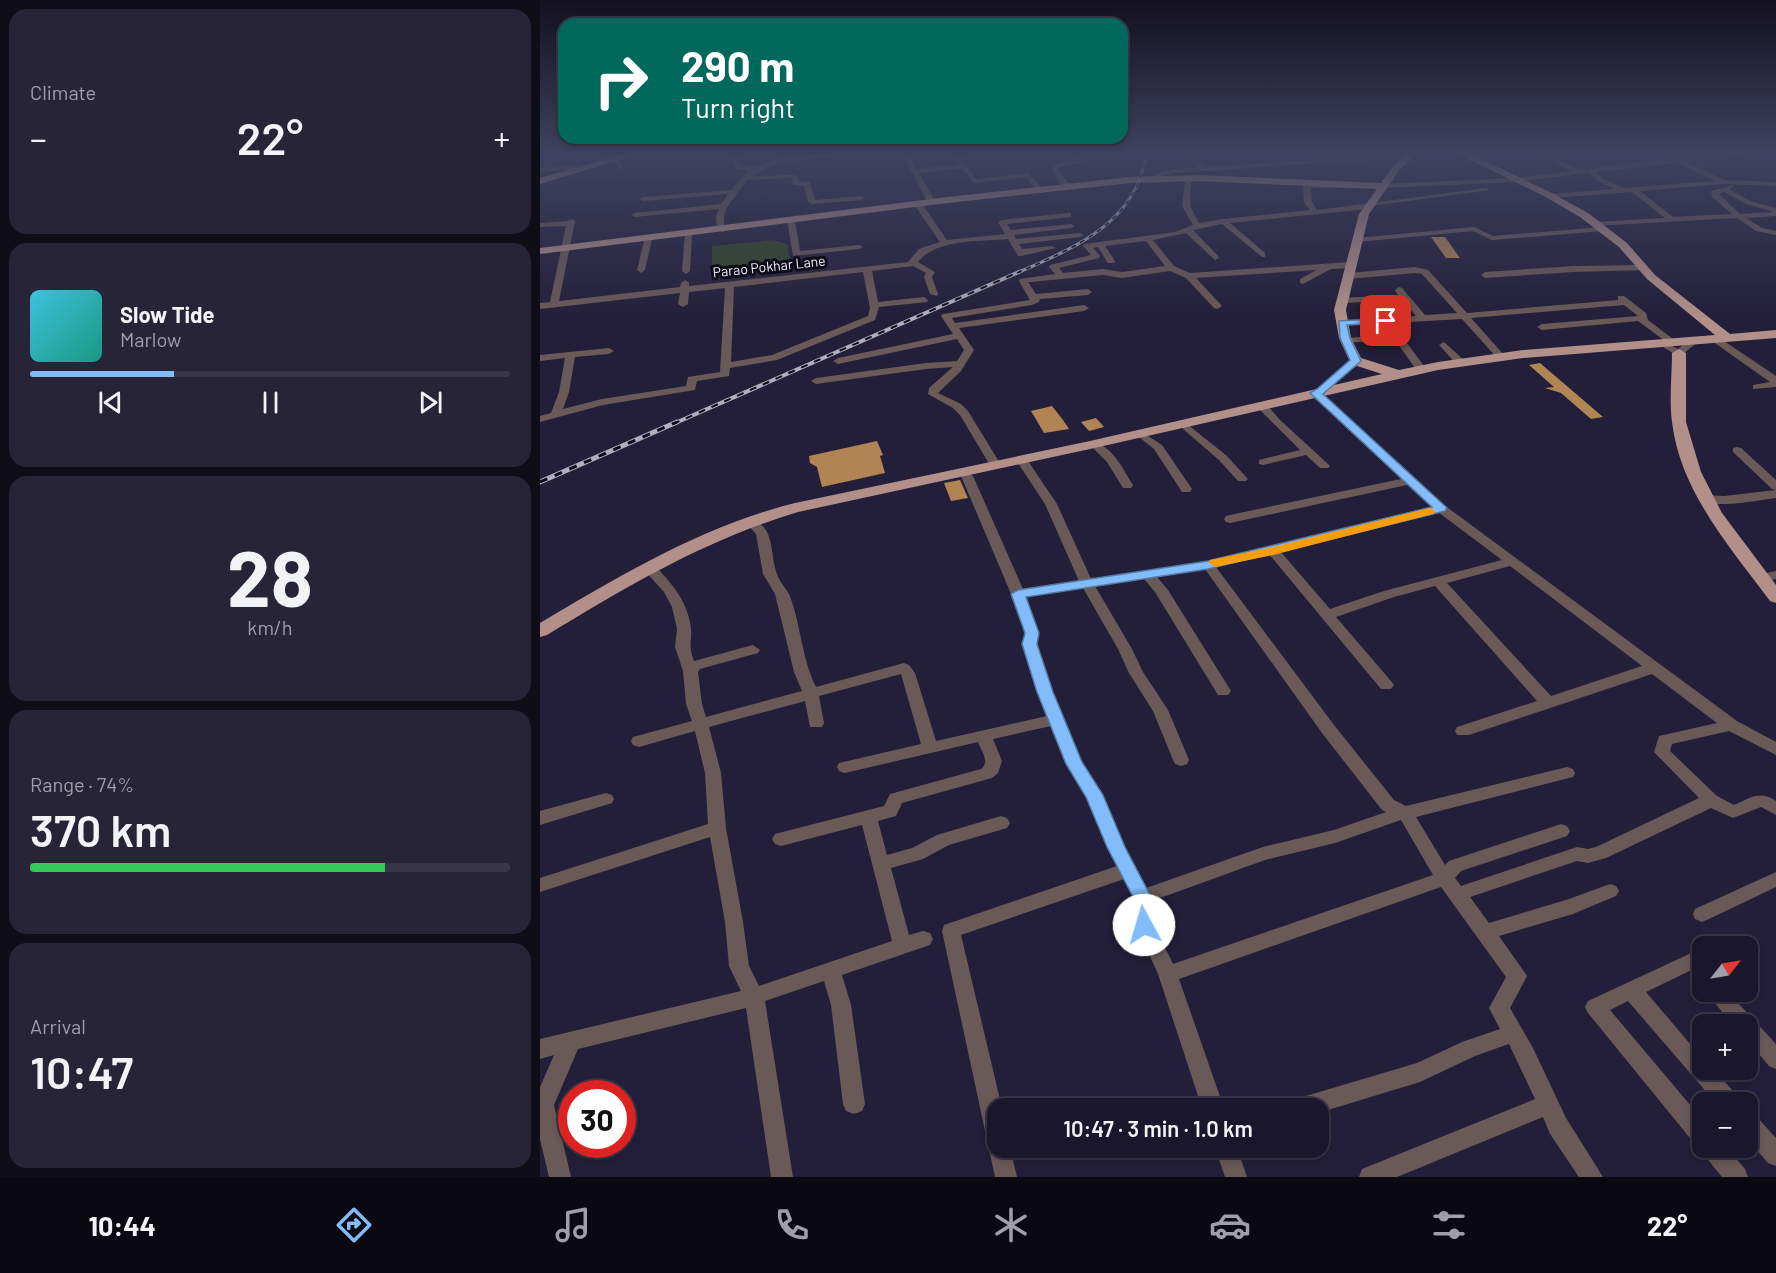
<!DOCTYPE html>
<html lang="en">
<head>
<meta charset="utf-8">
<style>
  body { margin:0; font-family:Barlow,sans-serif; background:#272438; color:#f1f3f6; height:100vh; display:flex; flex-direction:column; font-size:22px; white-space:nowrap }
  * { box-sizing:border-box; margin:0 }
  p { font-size:20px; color:#9f9fa9 }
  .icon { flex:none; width:33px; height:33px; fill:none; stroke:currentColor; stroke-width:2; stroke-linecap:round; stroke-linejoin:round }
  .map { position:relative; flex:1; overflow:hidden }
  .drawer { display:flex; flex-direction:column; gap:9px; padding:9px; background:#0e0d18; width:540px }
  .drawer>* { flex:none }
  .top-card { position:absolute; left:18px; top:18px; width:570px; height:126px; border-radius:18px; box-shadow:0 3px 9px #0003,0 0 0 2px #383648; background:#00695c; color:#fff; overflow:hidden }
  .needle { width:39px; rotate:59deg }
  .fabs { position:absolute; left:1152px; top:936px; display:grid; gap:12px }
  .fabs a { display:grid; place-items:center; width:66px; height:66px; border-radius:12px; background:#1a172c; box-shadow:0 3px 9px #0003,0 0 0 2px #383648; font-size:30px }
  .speed { position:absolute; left:18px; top:1080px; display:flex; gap:12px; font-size:30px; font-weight:700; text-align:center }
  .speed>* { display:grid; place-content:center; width:78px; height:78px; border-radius:50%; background:#1a172c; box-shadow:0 3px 9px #0003,0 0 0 2px #383648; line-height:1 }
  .speed .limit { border:9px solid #d22; background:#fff; color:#111 }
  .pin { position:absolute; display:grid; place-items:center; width:51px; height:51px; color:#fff; margin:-26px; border-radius:12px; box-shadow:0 3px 9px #0006 }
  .me { position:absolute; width:66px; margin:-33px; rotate:354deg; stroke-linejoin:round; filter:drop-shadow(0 0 4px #0008) }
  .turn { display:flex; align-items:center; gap:21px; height:126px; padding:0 24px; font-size:27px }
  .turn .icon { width:78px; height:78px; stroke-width:2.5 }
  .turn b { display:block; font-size:42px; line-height:51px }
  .big { font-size:45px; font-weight:600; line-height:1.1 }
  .drawer .card { flex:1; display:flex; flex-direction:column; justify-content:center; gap:9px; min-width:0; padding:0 21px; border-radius:18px; background:#272438 }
  .drawer .dial { align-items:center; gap:0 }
  .dial b { font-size:78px; line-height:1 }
  .song { display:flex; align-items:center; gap:18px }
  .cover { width:72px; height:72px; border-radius:9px; background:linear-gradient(135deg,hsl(190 70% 55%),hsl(170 70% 35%)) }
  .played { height:6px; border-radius:3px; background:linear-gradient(90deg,#82bcfa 30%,#383648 30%) }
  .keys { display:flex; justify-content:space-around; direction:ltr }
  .heat { display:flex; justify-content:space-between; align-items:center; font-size:33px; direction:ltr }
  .charge { height:9px; border-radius:4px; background:linear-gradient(90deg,#34c759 74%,#383648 0) }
  .trip { position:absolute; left:447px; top:1098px; width:342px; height:60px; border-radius:18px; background:#1a172c; box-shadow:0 3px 9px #0003,0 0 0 2px #383648; font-weight:600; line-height:60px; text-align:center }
  .tabs { display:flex; height:96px; justify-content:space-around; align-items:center; background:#0a0912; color:#9f9fa9 }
  .tabs .icon { width:42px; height:42px }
  .tabs .active { color:#82bcfa }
  .tabs b { font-size:27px; color:#f1f3f6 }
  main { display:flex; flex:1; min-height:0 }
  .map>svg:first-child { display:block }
  .green { fill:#324524 }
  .building { fill:#b18454 }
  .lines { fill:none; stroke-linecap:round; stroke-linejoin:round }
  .minor { fill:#6a5a57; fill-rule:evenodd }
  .major { fill:#b29089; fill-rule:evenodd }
  .rail-far2-casing { stroke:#b0afc1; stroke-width:3 }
  .rail-far1-casing { stroke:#b0afc1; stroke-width:4 }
  .rail-casing { stroke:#b0afc1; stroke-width:5 }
  .rail-far2 { stroke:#0d0b17; stroke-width:1.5; stroke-dasharray:5; stroke-linecap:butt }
  .rail-far1 { stroke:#0d0b17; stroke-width:2; stroke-dasharray:7; stroke-linecap:butt }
  .rail { stroke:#0d0b17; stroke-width:3; stroke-dasharray:8; stroke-linecap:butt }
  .route { fill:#82bcfa; stroke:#547aa2; stroke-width:1.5 }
  .slow { fill:#f59e0b }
  .labels { text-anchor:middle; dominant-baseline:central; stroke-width:6; stroke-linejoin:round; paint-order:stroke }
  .far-street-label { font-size:14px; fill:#f0effe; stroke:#0d0b17 }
</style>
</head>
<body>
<main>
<section class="drawer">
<div class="card"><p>Climate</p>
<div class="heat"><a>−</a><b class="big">22°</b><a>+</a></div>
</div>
<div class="card">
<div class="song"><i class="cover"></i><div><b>Slow Tide</b><p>Marlow</p></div></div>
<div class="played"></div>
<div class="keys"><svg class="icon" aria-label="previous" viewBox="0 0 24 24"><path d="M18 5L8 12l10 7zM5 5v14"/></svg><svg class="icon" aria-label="pause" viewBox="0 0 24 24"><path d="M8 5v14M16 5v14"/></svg><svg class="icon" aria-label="next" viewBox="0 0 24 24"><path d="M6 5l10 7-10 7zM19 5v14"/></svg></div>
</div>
<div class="card dial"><b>28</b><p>km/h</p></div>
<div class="card"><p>Range · 74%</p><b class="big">370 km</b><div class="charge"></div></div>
<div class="card"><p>Arrival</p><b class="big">10:47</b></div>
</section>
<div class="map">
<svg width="1236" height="1177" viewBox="0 0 1236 1177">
  <rect width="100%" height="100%" fill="#231f3a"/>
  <polygon class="green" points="233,240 247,244 251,267 225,270 224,268 203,270 202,266 172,269 172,246"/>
  <g class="building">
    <polygon points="891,237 905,237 920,258 906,258"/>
    <polygon points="1000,363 1063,417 1051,419 1021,393 1005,388 1014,387 989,365"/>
    <polygon points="512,406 523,420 529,429 504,433 491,411"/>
    <polygon points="556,418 564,427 549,431 541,422"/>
    <polygon points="337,441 343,455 340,456 345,473 282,487 277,467 270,463 269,456"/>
    <polygon points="420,480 428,498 411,501 404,483"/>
  </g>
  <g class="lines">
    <g class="minor">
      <polygon points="77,154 84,154 80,158 83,169 79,169 73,158"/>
      <path d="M191 154H197L201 166C219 169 233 159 252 156 271 154 290 154 309 154L240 163 227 167 212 176 257 175 259 181 270 182 275 200 321 196 325 198 321 200 272 204 268 202 264 186 253 185 252 178 207 180 187 207 184 217V232L177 230 176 217 179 209 95 217 91 215 95 213 181 204 188 194 103 201 99 199 103 197 191 190 208 171 196 169Z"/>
      <polygon points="374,154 370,156 377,169 420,164 413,154 419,154 436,179 488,173 505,191 498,193 486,177 434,183 422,168 379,173 395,201 388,203 363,155"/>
      <polygon points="530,154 537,154 541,163 520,167 518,169 527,182 537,188 533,190 521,185 512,169 515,164 534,161"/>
      <polygon points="645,154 652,154 665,167 853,154 874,155 871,157 635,173 623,176 630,177 630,179 612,179 612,177 623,171 658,167"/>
      <path d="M1007 154H1015L1021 159 1020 161 1040 170 1098 162 1191 154H1220L1146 162 1185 180 1236 182V186L1184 184 1100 191 1133 217 1192 214 1172 197 1171 191 1193 185 1190 190 1211 201 1236 208V216L1206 218 1222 228 1236 231V235L1216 231 1197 218 1053 226V222H1056L1125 218 1092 192 1010 198 1006 196 1010 194 1074 189 1057 180 1048 173 977 182 842 188 838 186 842 184 977 178 1031 171 1012 162 1013 159ZM1137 163 1175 181 1084 188 1064 179 1056 172ZM1184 192 1206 204 1233 212 1200 214 1179 194Z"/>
      <polygon points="47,165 49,168 0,172 0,168"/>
      <path d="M642 178H661L665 180 651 182 650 206 659 223 683 219 770 210 764 202 763 186 767 184H818L822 186 818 188H771L772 202 777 210 946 188 950 190 830 206 827 209 690 223 725 253V257H722L682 224 653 230 678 256 679 258 675 260 646 233 613 240 634 266 650 273 810 262 814 265 810 268 791 269 763 284 760 283V279L777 270 656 278 682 306 677 309 674 308 646 278 630 271 582 278 563 275 491 282H488L496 294 548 289 552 292 548 295 500 299 499 302 492 305 412 318 415 323 544 305 549 308 544 311 419 328 434 350 421 371 398 393 421 404 428 411 461 465 459 467H451L420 415 413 408 388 394 389 388 413 367 386 369 276 384 271 381 276 378 386 363 417 361 424 350 417 339 298 364 293 361 298 358 413 334 401 316 403 314 490 300 479 281 480 279 515 274 509 267 510 265 551 255 543 246 544 244 635 232 653 225 642 206 645 184ZM606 241 625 266 582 272 563 269 523 273 519 268 559 258 560 256 553 248 558 247 568 263H574L575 261 565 246Z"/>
      <path d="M377 201H380L407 240 465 234 458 222 462 220 528 213H531V217L467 224 471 230 531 224 535 226 531 228 474 235 476 239 540 233 544 235 540 237 479 244 482 249 512 246 516 248 481 256H478L468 239C440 242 397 238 378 262L395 272 392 277 398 294 397 296 390 294 384 277 386 273 373 266 332 271 338 302 384 297 388 300 387 302 339 307 335 320 237 360 190 368 189 376 157 381 155 390 63 405 0 422V416L11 413 19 392 25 358 0 361V355L69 348 74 351 69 354 35 357 29 392 23 409 62 399 146 386 148 377 180 372 185 288 149 292 148 304 143 307 138 304 140 293 0 309V303L10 302 26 226 0 227V223L27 221 31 219 35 221 19 301 140 287 141 283 145 280 149 283V286L368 262 379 249 400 242 373 203ZM323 272 330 308 328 316 232 355 191 362 194 287Z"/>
      <polygon points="251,218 255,220 260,251 319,245 323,247 319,249 253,256 247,220"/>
      <polygon points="934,227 953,236 1063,227 1067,229 1063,231 952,240 933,231 817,242 813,240 817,238"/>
      <polygon points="145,232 152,234 150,271 146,274 142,271"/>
      <polygon points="105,237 112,239 105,270 101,273 97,270"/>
      <polygon points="1103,265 1106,266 1106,270 1033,272 945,278 941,275 945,272 1033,266"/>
      <polygon points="875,267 888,270 927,313 1078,300 1078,296 1084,296 1106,313 1108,320 1137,342 1129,344 1098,321 1002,330 997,327 1002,324 1098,316 1084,305 931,318 964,355 964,359 958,359 922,319 852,323 887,370 882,373 878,372 855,340 803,343 803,339 806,338 851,335 843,323 802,326 797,323 799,321 876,316 862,300 803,303 799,300 800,298 858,295 855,290 859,287 862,288 885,315 917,313 882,274 875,273 809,279 805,276 809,273"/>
      <polygon points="1172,337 1178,337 1236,376 1236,387 1213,389 1213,385 1230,382 1172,341"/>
      <polygon points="1152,338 1160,340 1142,355 1136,355 1123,347 1128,344 1138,349"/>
      <polygon points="904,342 925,361 925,365 917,365 901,347 899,345"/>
      <path d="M775 390 779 391 896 499 1197 721 1236 742V755L1189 731 1132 744 1130 751 1177 796 1194 805C1211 798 1219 790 1236 801V815L1221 807 1193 818 1171 808 1066 858 1048 863 1037 861 930 897 949 923 1029 899 1070 884 1076 886 1079 891 1076 896 1033 914 959 936 987 976 970 1008 993 1048 1026 1118 1063 1177H1039L1010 1134 1003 1117 857 1177H819L822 1169 995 1099 969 1044 935 1056 880 1082 778 1113V1108H748L751 1101 759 1098 877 1063 922 1042 960 1029 949 1008 966 977 901 887 639 979 684 1108H662L618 974 596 925 593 897 584 879 421 935 462 1108H458V1148H470L477 1177H455L402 931 404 925 577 866 546 797 526 764 511 726 453 739 462 761 458 773 452 778 362 803 356 816 338 821 347 855 372 848 397 835 461 816 467 818 470 823 467 828 409 845 383 859 351 868 369 935 383 931 390 933 393 939 390 945 302 975 311 1005 325 1104 322 1111 314 1114 306 1111 303 1104 291 1005 284 981 225 1001 253 1177H231L206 1008 38 1049 14 1105 31 1177H9L0 1139V1087L14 1055 0 1059V1039L201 991 189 966 185 922 170 837 0 892V878L168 824 165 773 155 731 99 747 93 745 91 741 93 737 152 721 146 704 143 671 135 647 137 629 132 607 124 592 106 572 108 569H118C134 586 148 603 151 628 152 643 148 645 154 661L213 645 220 650 218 653 160 669 158 672 162 704 166 717 262 691 254 672 235 594 223 574 216 534 208 525 214 521C235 527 230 557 237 574 239 581 245 587 249 594 261 623 261 657 276 687L364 663 369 665 375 673 396 741 507 716 483 644 485 633 480 615 421 476 423 474 427 472 433 476 483 589 539 581 505 504 478 463 484 460 488 461 517 504 551 579 668 561 891 507 867 485 690 523 686 522 684 519 686 516 690 515 861 479 771 395V391ZM898 512 962 560 844 591 790 609 740 551ZM729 554 841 689H851L854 685 851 681 796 617 854 597 895 586 997 701 917 727 915 731 917 735H929L1112 674 1177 723 1119 736 1114 752 1159 798 1056 847 1048 849 1037 847 921 886 915 878 921 871 1027 836 1030 831 1027 826 1021 824 909 861 905 865 876 817 1033 777 1035 773 1033 769 1027 767 866 806 854 800 794 725 676 567ZM970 566 1102 666 1011 696 907 583ZM665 569 782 733 842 810 846 812 794 830 723 847 606 888 585 847 562 795 542 763 513 692 497 644 499 633 486 597 543 588 578 649 589 673 613 711 633 760 635 764 641 766 647 764 649 760 628 710 603 672 592 649 555 586 604 579 615 592 678 695H688L691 691 628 590 617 577ZM361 674 381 744 299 763 297 767 299 771 305 773 438 742C442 752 450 762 441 769L350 794 344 806 235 834 232 839 235 844 241 846 322 825 352 941 219 986 209 966 203 922 186 828 181 773 169 727 265 701 270 727H282L284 723 279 696ZM861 820 893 875 633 964 614 925 612 901 725 860 795 843Z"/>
      <polygon points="724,405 728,406 739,419 788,464 790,466 788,468 780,468 766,455 723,465 719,464 719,460 760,450 720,410 720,406"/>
      <polygon points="647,424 687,456 706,477 708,479 706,481 698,481 679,460 643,429 643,425"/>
      <polygon points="605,434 622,445 652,489 650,492 642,492 614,449 599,437"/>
      <path d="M558 444C574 449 584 471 593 485L591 488H583L567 462 552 447Z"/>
      <polygon points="1197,447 1201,448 1236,480 1236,490 1232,489 1193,452 1193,448"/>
      <path d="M1236 490V498C1219 500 1172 510 1160 499L1166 495 1184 496Z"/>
      <polygon points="1236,571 1236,579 1222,582 1215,578 1217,575"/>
      <polygon points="66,793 72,795 74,799 72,803 0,825 0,811"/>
      <polygon points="1236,872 1236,887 1169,919 1162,922 1155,919 1153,914 1155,909"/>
      <polygon points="1162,948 1162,965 1106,992 1162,1058 1162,1070 1178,1070 1177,1074 1197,1095 1200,1102 1175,1102 1088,1001 1070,1010 1162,1119 1162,1146 1154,1143 1048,1013 1045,1007 1048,1001"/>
      <polygon points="1166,992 1188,992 1236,1044 1236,1069 1229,1066 1208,1041 1208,1024 1192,1024"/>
      <polygon points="1208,1113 1216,1116 1236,1138 1236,1166 1228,1163 1208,1140"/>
      <polygon points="1162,1146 1187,1148 1205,1169 1208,1177 1182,1177 1165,1156"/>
      <polygon points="675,1148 697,1148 707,1177 685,1177"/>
    </g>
    <g class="major">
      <polygon points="84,154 98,154 0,184 0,178"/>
      <path d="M867 154H877L860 169 829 214 806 310 811 338 821 358 859 370 898 362 983 350 1175 335 1107 279 1079 247 1040 217 1004 196 918 154H930L1010 192 1048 213 1087 243 1115 275 1190 334 1236 330V338L983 358 898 370 550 449 258 512C167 539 87 586 7 635L0 637V623C81 575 163 526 255 503L550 441 842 374 811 364 799 338 794 310 819 214 837 189 657 181 590 183 399 204 0 254V248L399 198 590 177 657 175 841 183 854 165Z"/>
      <path d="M1139 349 1146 353V422L1161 472 1182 513 1236 585V603L1230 601C1190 547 1140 491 1132 422 1129 400 1132 375 1132 353Z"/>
    </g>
    <g class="rail-far2-casing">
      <path id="rail-far2" d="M477 273C534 248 597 223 606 154"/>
    </g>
    <g class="rail-far1-casing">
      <polyline id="rail-far1" points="133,424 481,271"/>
    </g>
    <g class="rail-casing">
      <polyline id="rail" points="0,482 137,422"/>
    </g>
    <use href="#rail-far2" class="rail-far2"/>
    <use href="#rail-far1" class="rail-far1"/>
    <use href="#rail" class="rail"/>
  </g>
  <linearGradient id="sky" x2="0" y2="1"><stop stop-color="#131120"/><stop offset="0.48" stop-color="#3f4260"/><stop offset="1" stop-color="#3f4260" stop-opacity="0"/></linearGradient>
  <rect width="1236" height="319" fill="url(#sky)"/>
  <polygon class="route" points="846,318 849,319 849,323 807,325 810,338 821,361 783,394 905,506 907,508 905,511 668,569 486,597 499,633 497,644 513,692 542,762 563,795 585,847 611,897 614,925 611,930 604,933 598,930 595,925 593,897 567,847 546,797 526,764 497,692 482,644 485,633 471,594 478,590 668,561 892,507 770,393 777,389 810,360 800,338 799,321"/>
  <polygon class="slow" points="889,508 893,509 895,512 893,514 733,555 675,567 669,563 670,560 733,547"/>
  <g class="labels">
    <g class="far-street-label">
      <text transform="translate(229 266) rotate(-6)">Parao Pokhar Lane</text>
    </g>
  </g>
</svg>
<div class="fabs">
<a><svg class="needle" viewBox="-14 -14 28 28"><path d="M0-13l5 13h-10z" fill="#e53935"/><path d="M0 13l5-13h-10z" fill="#9f9fa9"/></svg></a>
<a>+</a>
<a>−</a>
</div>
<div class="speed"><div class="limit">30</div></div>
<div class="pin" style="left:846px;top:321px;background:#d93025"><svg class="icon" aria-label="arrive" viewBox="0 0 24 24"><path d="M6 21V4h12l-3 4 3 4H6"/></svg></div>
<svg class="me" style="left:604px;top:925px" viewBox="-20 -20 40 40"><circle r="19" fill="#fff"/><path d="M0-13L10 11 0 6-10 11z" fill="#82bcfa"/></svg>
<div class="trip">10:47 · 3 min · 1.0 km</div>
<div class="top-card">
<div class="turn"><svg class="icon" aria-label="right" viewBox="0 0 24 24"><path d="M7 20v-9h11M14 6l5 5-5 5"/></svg><div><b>290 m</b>Turn right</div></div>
</div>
</div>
</main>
<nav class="tabs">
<b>10:44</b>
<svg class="icon active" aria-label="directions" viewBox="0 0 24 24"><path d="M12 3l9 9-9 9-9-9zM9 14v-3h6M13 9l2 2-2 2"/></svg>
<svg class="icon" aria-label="music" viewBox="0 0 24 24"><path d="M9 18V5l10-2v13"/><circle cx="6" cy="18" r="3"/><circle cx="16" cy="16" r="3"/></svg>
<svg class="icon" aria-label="phone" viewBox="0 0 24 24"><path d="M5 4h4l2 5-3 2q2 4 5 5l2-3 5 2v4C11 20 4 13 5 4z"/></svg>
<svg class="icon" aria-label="climate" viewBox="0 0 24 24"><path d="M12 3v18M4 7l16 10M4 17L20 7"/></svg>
<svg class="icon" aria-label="car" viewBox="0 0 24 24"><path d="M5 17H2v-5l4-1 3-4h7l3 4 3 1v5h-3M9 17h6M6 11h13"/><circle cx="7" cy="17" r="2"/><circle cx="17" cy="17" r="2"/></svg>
<svg class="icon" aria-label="filters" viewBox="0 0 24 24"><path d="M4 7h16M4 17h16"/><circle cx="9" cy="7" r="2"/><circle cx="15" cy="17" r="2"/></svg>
<b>22°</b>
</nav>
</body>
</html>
